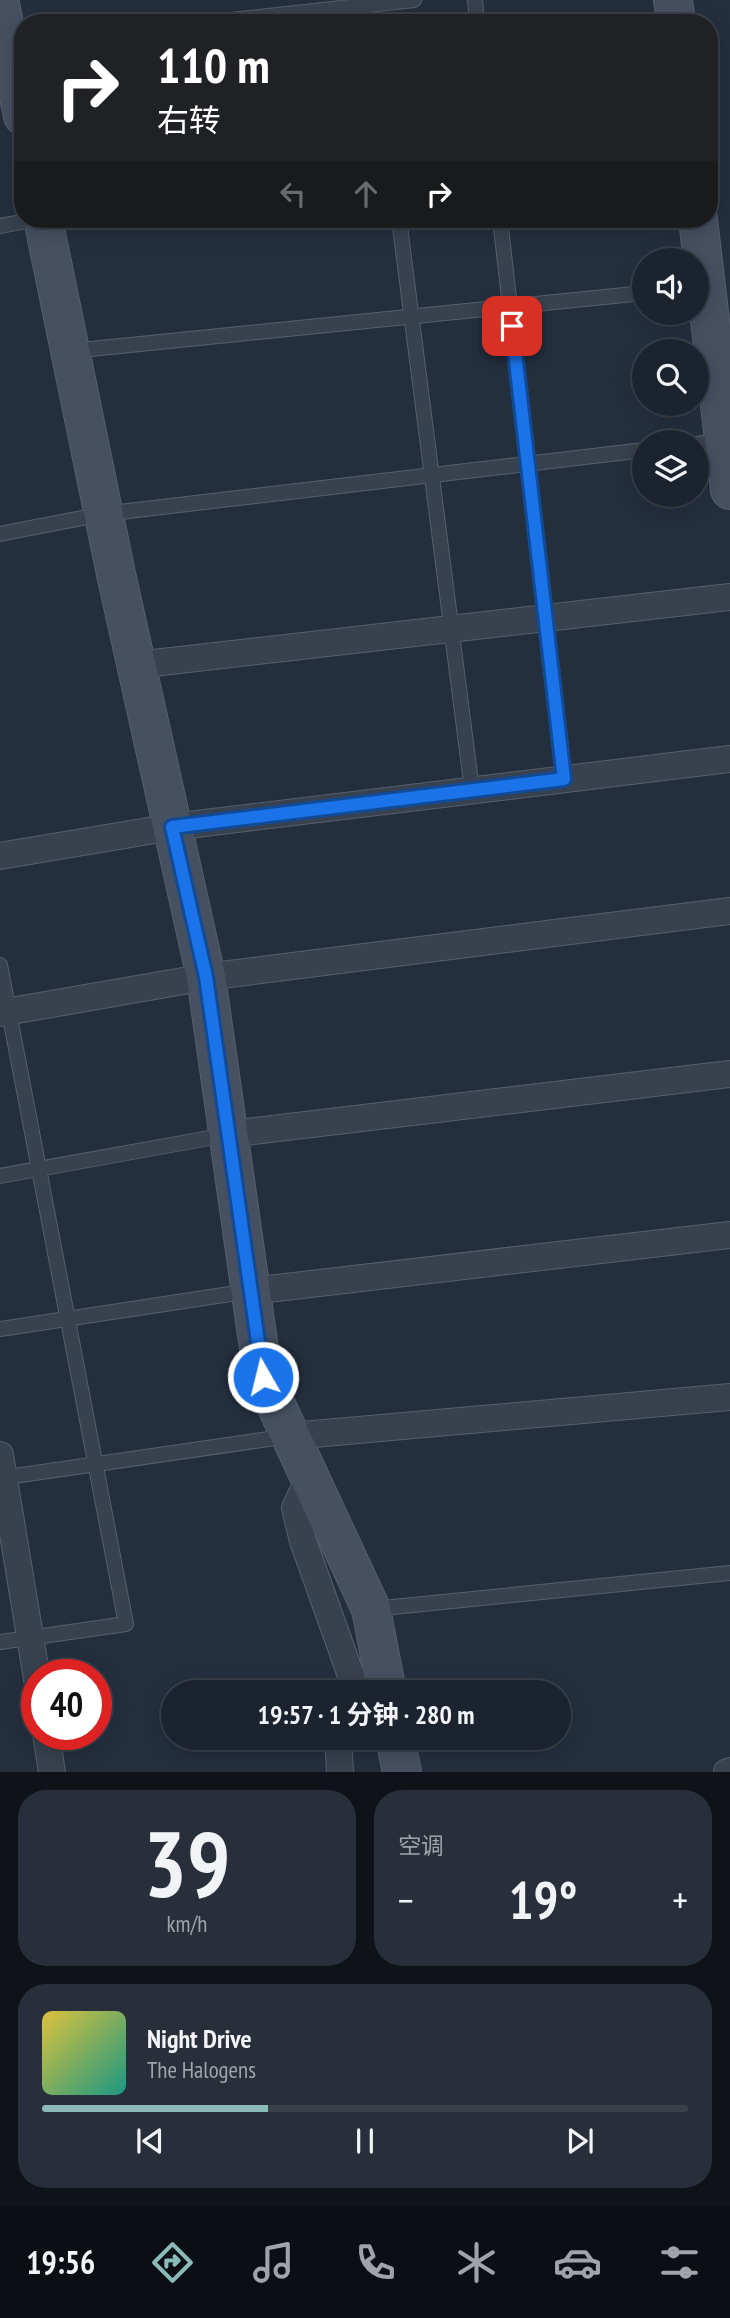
<!DOCTYPE html>
<html lang="zh">
<head>
<meta charset="utf-8">
<style>
  body { margin:0; font-family:"PT Sans Narrow","Noto Sans SC",sans-serif; background:#282f3a; color:#f1f3f6; height:100vh; display:flex; flex-direction:column; font-size:26px; white-space:nowrap }
  * { box-sizing:border-box; margin:0 }
  p { font-size:23px; color:#a0a4aa }
  .icon { flex:none; width:38px; height:38px; fill:none; stroke:currentColor; stroke-width:2; stroke-linecap:round; stroke-linejoin:round }
  .map { position:relative; height:1772px; overflow:hidden }
  .sheet { display:flex; flex-direction:column; gap:18px; padding:18px; background:#0f1319; flex:1 }
  .sheet>* { flex:none }
  .banner { position:absolute; left:14px; top:14px; width:704px; height:214px; border-radius:28px; box-shadow:0 4px 18px #0003,0 0 0 2px #39404a; background:#202124; color:#fff; overflow:hidden }
  .tools { position:absolute; left:632px; top:248px; display:grid; gap:14px }
  .tools a { display:grid; place-items:center; width:77px; height:77px; border-radius:50%; background:#1b232e; box-shadow:0 4px 18px #0003,0 0 0 2px #39404a; font-size:35px }
  .speed { position:absolute; left:21px; top:1659px; display:flex; gap:14px; font-size:35px; font-weight:700; text-align:center }
  .speed>* { display:grid; place-content:center; width:91px; height:91px; border-radius:50%; background:#1b232e; box-shadow:0 4px 18px #0003,0 0 0 2px #39404a; line-height:1 }
  .speed .limit { border:10px solid #d22; background:#fff; color:#111 }
  .pin { position:absolute; display:grid; place-items:center; width:60px; height:60px; color:#fff; margin:-30px; border-radius:14px; box-shadow:0 4px 10px #0006 }
  .me { position:absolute; width:77px; margin:-38px; rotate:352deg; stroke-linejoin:round; filter:drop-shadow(0 0 5px #0008) }
  .turn { display:flex; align-items:center; gap:24px; height:147px; padding:0 28px; font-size:32px }
  .turn .icon { width:91px; height:91px; stroke-width:2.5 }
  .turn b { display:block; font-size:49px; line-height:60px }
  .lanes { display:flex; align-items:center; height:66px; padding:0 28px; background:#0003; justify-content:center; gap:35px; direction:ltr }
  .lanes .off { opacity:.35 }
  .big { font-size:52px; font-weight:700; line-height:1.1 }
  .sheet .tile { flex:1; display:flex; flex-direction:column; justify-content:center; gap:10px; min-width:0; padding:0 24px; border-radius:28px; background:#282f3a }
  .sheet .dial { align-items:center; gap:0 }
  .dial b { font-size:91px; line-height:1 }
  .song { display:flex; align-items:center; gap:21px }
  .cover { width:84px; height:84px; border-radius:10px; background:linear-gradient(135deg,hsl(50 70% 55%),hsl(170 70% 35%)) }
  .played { height:7px; border-radius:4px; background:linear-gradient(90deg,#8bbbb9 35%,#39404a 35%) }
  .keys { display:flex; justify-content:space-around; direction:ltr }
  .heat { display:flex; justify-content:space-between; align-items:center; font-size:38px; direction:ltr }
  .sheet .tiles { flex:1; display:grid; gap:18px; grid-template-columns:1fr 1fr }
  .tile:last-child { grid-column:span 2 }
  .trip { position:absolute; left:161px; top:1680px; width:410px; height:70px; border-radius:35px; background:#1b232e; box-shadow:0 4px 18px #0003,0 0 0 2px #39404a; font-weight:700; line-height:70px; text-align:center }
  .dock { display:flex; height:112px; justify-content:space-around; align-items:center; background:#0b0e12; color:#a0a4aa }
  .dock .icon { width:49px; height:49px }
  .dock .on { color:#8bbbb9 }
  .dock b { font-size:32px; color:#f1f3f6 }
  .map>svg:first-child { display:block }
  .lines { fill:none; stroke-linecap:round; stroke-linejoin:round }
  .lane-casing { stroke:#565f6c; stroke-width:16 }
  .street-casing { stroke:#565f6c; stroke-width:28 }
  .secondary-casing { stroke:#565f6c; stroke-width:40 }
  .lane { stroke:#38414e; stroke-width:14 }
  .street { stroke:#38414e; stroke-width:26 }
  .secondary { stroke:#465061; stroke-width:38 }
  .route-casing { stroke:#114b97; stroke-width:18 }
  .route { stroke:#1a73e8; stroke-width:12 }
</style>
</head>
<body>
<div class="map">
<svg width="730" height="1772" viewBox="0 0 730 1772">
  <rect width="100%" height="100%" fill="#242f3e"/>
  <g class="lines">
    <g class="lane-casing">
      <g id="lane">
        <polyline points="475,0 477,23"/>
        <polyline points="204,23 414,0"/>
        <polyline points="399,219 472,790"/>
        <polyline points="500,219 564,779"/>
        <polyline points="0,226 38,219"/>
        <polyline points="71,351 644,293"/>
        <polyline points="696,444 723,441"/>
        <polyline points="0,534 103,514 644,450"/>
        <polyline points="0,965 126,1624 0,1642"/>
        <polyline points="0,1176 226,1135"/>
        <polyline points="0,1329 250,1291"/>
        <polyline points="0,1478 289,1436"/>
        <polyline points="373,1609 730,1573"/>
      </g>
    </g>
    <g class="street-casing">
      <g id="street">
        <polyline points="136,665 730,597"/>
        <polyline points="0,856 172,827 730,759"/>
        <polyline points="0,1013 206,977 730,911"/>
        <polyline points="229,1134 730,1074"/>
        <polyline points="251,1291 730,1235"/>
        <polyline points="291,1436 730,1397"/>
        <polyline points="0,1455 37,1679"/>
        <polyline points="310,1476 295,1508 303,1541 354,1684 352,1692"/>
        <polyline points="46,1734 52,1772"/>
        <polyline points="338,1738 340,1772"/>
        <polyline points="727,1772 730,1771"/>
      </g>
    </g>
    <g class="secondary-casing">
      <g id="secondary">
        <polyline points="673,0 676,23"/>
        <polyline points="0,4 23,116"/>
        <polyline points="43,219 116,574 206,977 263,1377 371,1609 387,1692"/>
        <polyline points="698,219 730,490"/>
        <polyline points="395,1738 402,1772"/>
      </g>
    </g>
    <use href="#lane" class="lane"/>
    <use href="#street" class="street"/>
    <use href="#secondary" class="secondary"/>
  </g>
  <g class="lines">
    <g class="route-casing">
      <polyline id="route" points="263,1377 206,977 172,827 564,779 512,326"/>
    </g>
    <use href="#route" class="route"/>
  </g>
</svg>
<div class="tools">
<a><svg class="icon" aria-label="sound" viewBox="0 0 24 24"><path d="M4 9h4l5-4v14l-5-4H4zM17 9q2 3 0 6"/></svg></a>
<a><svg class="icon" aria-label="search" viewBox="0 0 24 24"><circle cx="10" cy="10" r="6"/><path d="M15 15l6 6"/></svg></a>
<a><svg class="icon" aria-label="layers" viewBox="0 0 24 24"><path d="M12 4l9 5-9 5-9-5zM3 14l9 5 9-5"/></svg></a>
</div>
<div class="speed"><div class="limit">40</div></div>
<div class="pin" style="left:512px;top:326px;background:#d93025"><svg class="icon" aria-label="arrive" viewBox="0 0 24 24"><path d="M6 21V4h12l-3 4 3 4H6"/></svg></div>
<svg class="me" style="left:263px;top:1377px" viewBox="-20 -20 40 40"><circle r="17" fill="#1a73e8" stroke="#fff" stroke-width="3"/><path d="M0-11L8 9 0 5-8 9z" fill="#fff"/></svg>
<div class="trip">19:57 · 1 分钟 · 280 m</div>
<div class="banner">
<div class="turn"><svg class="icon" aria-label="right" viewBox="0 0 24 24"><path d="M7 20v-9h11M14 6l5 5-5 5"/></svg><div><b>110 m</b>右转</div></div>
<div class="lanes"><svg class="icon off" aria-label="left" viewBox="0 0 24 24"><path d="M17 20v-9H6M10 6l-5 5 5 5"/></svg><svg class="icon off" aria-label="ahead" viewBox="0 0 24 24"><path d="M12 20V5M6 11l6-6 6 6"/></svg><svg class="icon" aria-label="right" viewBox="0 0 24 24"><path d="M7 20v-9h11M14 6l5 5-5 5"/></svg></div>
</div>
</div>
<section class="sheet">
<div class="tiles">
<div class="tile dial"><b>39</b><p>km/h</p></div>
<div class="tile"><p>空调</p>
<div class="heat"><a>−</a><b class="big">19°</b><a>+</a></div>
</div>
<div class="tile">
<div class="song"><i class="cover"></i><div><b>Night Drive</b><p>The Halogens</p></div></div>
<div class="played"></div>
<div class="keys"><svg class="icon" aria-label="previous" viewBox="0 0 24 24"><path d="M18 5L8 12l10 7zM5 5v14"/></svg><svg class="icon" aria-label="pause" viewBox="0 0 24 24"><path d="M8 5v14M16 5v14"/></svg><svg class="icon" aria-label="next" viewBox="0 0 24 24"><path d="M6 5l10 7-10 7zM19 5v14"/></svg></div>
</div>
</div>
</section>
<nav class="dock">
<b>19:56</b>
<svg class="icon on" aria-label="directions" viewBox="0 0 24 24"><path d="M12 3l9 9-9 9-9-9zM9 14v-3h6M13 9l2 2-2 2"/></svg>
<svg class="icon" aria-label="music" viewBox="0 0 24 24"><path d="M9 18V5l10-2v13"/><circle cx="6" cy="18" r="3"/><circle cx="16" cy="16" r="3"/></svg>
<svg class="icon" aria-label="phone" viewBox="0 0 24 24"><path d="M5 4h4l2 5-3 2q2 4 5 5l2-3 5 2v4C11 20 4 13 5 4z"/></svg>
<svg class="icon" aria-label="climate" viewBox="0 0 24 24"><path d="M12 3v18M4 7l16 10M4 17L20 7"/></svg>
<svg class="icon" aria-label="car" viewBox="0 0 24 24"><path d="M5 17H2v-5l4-1 3-4h7l3 4 3 1v5h-3M9 17h6M6 11h13"/><circle cx="7" cy="17" r="2"/><circle cx="17" cy="17" r="2"/></svg>
<svg class="icon" aria-label="filters" viewBox="0 0 24 24"><path d="M4 7h16M4 17h16"/><circle cx="9" cy="7" r="2"/><circle cx="15" cy="17" r="2"/></svg>
</nav>
</body>
</html>
